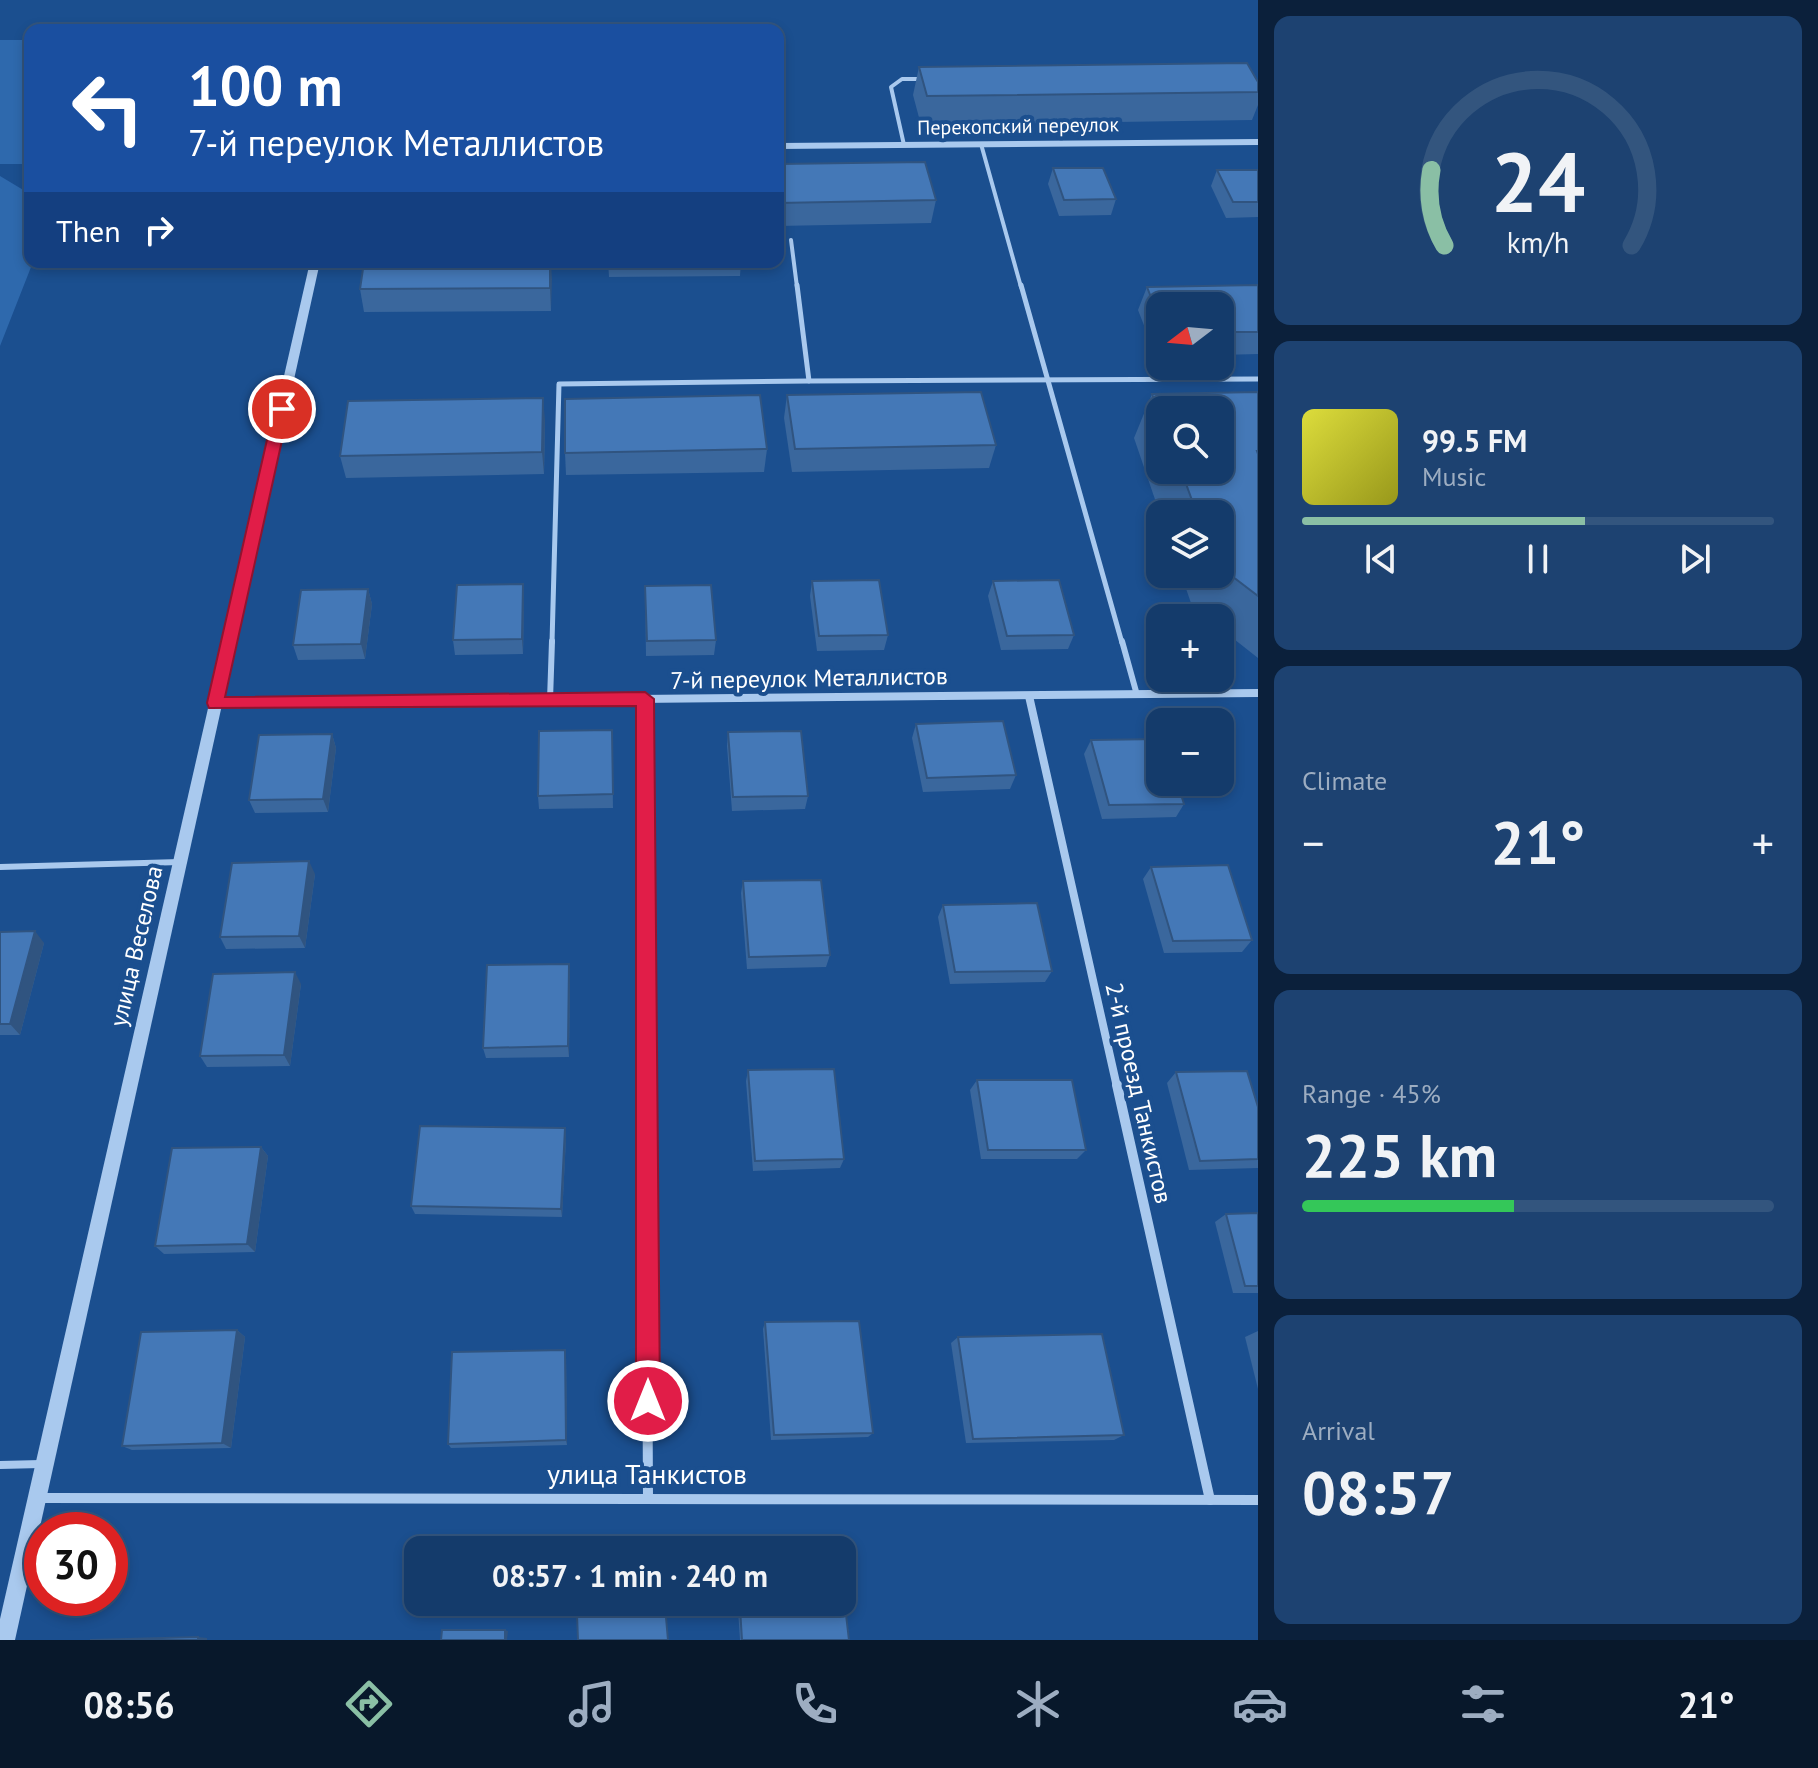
<!DOCTYPE html>
<html lang="en">
<head>
<meta charset="utf-8">
<style>
  body { margin:0; font-family:"PT Sans",sans-serif; background:#1d4271; color:#f1f3f6; height:100vh; display:flex; flex-direction:column; font-size:30px; white-space:nowrap }
  * { box-sizing:border-box; margin:0 }
  p { font-size:26px; color:#9dadc1 }
  .icon { flex:none; width:44px; height:44px; fill:none; stroke:currentColor; stroke-width:2; stroke-linecap:round; stroke-linejoin:round }
  .map { position:relative; flex:1; overflow:hidden }
  .details { display:flex; flex-direction:column; gap:16px; padding:16px; background:#0b203b; width:560px }
  .details>* { flex:none }
  .top-card { position:absolute; left:24px; top:24px; width:760px; height:244px; border-radius:16px; box-shadow:0 4px 12px #0003,0 0 0 2px #33557e; background:#1a4fa0; color:#fff; overflow:hidden }
  .needle { width:52px; rotate:254deg }
  .tools { position:absolute; left:1146px; top:292px; display:grid; gap:16px }
  .tools a { display:grid; place-items:center; width:88px; height:88px; border-radius:16px; background:#143b6b; box-shadow:0 4px 12px #0003,0 0 0 2px #33557e; font-size:40px }
  .speed { position:absolute; left:24px; top:1512px; display:flex; gap:16px; font-size:40px; font-weight:700; text-align:center }
  .speed>* { display:grid; place-content:center; width:104px; height:104px; border-radius:50%; background:#143b6b; box-shadow:0 4px 12px #0003,0 0 0 2px #33557e; line-height:1 }
  .speed .limit { border:12px solid #d22; background:#fff; color:#111 }
  .pin { position:absolute; display:grid; place-items:center; width:68px; height:68px; color:#fff; margin:-34px; border:4px solid #fff; border-radius:50%; box-shadow:0 2px 8px #0007 }
  .me { position:absolute; width:88px; margin:-44px; rotate:0deg; stroke-linejoin:round; filter:drop-shadow(0 0 6px #0008) }
  .turn { display:flex; align-items:center; gap:28px; height:168px; padding:0 32px; font-size:36px }
  .turn .icon { width:104px; height:104px; stroke-width:2.5 }
  .turn b { display:block; font-size:56px; line-height:68px }
  .then { display:flex; align-items:center; height:76px; padding:0 32px; background:#0003; gap:16px; font-size:30px }
  .big { font-size:60px; font-weight:800; line-height:1.1 }
  .details .widget { flex:1; display:flex; flex-direction:column; justify-content:center; gap:12px; min-width:0; padding:0 28px; border-radius:16px; background:#1d4271 }
  .details .dial { align-items:center; gap:0 }
  .dial svg { height:208px; overflow:visible; fill:none; stroke:#33557e; stroke-width:7; stroke-linecap:round; text-anchor:middle }
  .dial text { fill:#f1f3f6; stroke:none }
  .song { display:flex; align-items:center; gap:24px }
  .cover { width:96px; height:96px; border-radius:12px; background:linear-gradient(135deg,hsl(60 70% 55%),hsl(60 70% 35%)) }
  .played { height:8px; border-radius:4px; background:linear-gradient(90deg,#8abfa5 60%,#33557e 60%) }
  .keys { display:flex; justify-content:space-around; direction:ltr }
  .heat { display:flex; justify-content:space-between; align-items:center; font-size:44px; direction:ltr }
  .charge { height:12px; border-radius:6px; background:linear-gradient(90deg,#34c759 45%,#33557e 0) }
  .trip { position:absolute; left:404px; top:1536px; width:452px; height:80px; border-radius:16px; background:#143b6b; box-shadow:0 4px 12px #0003,0 0 0 2px #33557e; font-weight:800; line-height:80px; text-align:center }
  .tab-bar { display:flex; height:128px; justify-content:space-around; align-items:center; background:#08182b; color:#9dadc1 }
  .tab-bar .icon { width:56px; height:56px }
  .tab-bar .active { color:#8abfa5 }
  .tab-bar b { font-size:36px; color:#f1f3f6 }
  main { display:flex; flex:1; min-height:0 }
  .map>svg:first-child { display:block }
  .green { fill:#2e69ad }
  .lines { fill:none; stroke-linecap:round; stroke-linejoin:round }
  .service-far3 { stroke:#a9c9ee; stroke-width:4 }
  .service-far2 { stroke:#a9c9ee; stroke-width:5 }
  .service-far1 { stroke:#a9c9ee; stroke-width:6 }
  .service { stroke:#a9c9ee; stroke-width:8 }
  .minor-far1 { stroke:#a9c9ee; stroke-width:8 }
  .minor { stroke:#a9c9ee; stroke-width:10 }
  .tertiary { fill:#a9c9ee; fill-rule:evenodd }
  .wall { fill:#3a679d; fill-rule:evenodd }
  .shaded-wall { fill:#305480 }
  .building { fill:#4478b7; stroke:#305480; stroke-width:2 }
  .route { fill:#e11d48; stroke:#92132f; stroke-width:2 }
  .labels { text-anchor:middle; dominant-baseline:central; stroke-width:8; stroke-linejoin:round; paint-order:stroke }
  .far-street-label { font-size:20px; fill:#fff; stroke:#1b4f8f }
  .street-label { font-size:24px; fill:#fff; stroke:#1b4f8f }
  .near-street-label { font-size:28px; fill:#fff; stroke:#1b4f8f }
</style>
</head>
<body>
<main>
<div class="map">
<svg width="1258" height="1640" viewBox="0 0 1258 1640">
  <rect width="100%" height="100%" fill="#1b4f8f"/>
  <g class="green">
    <rect x="0" y="40" width="30" height="124"/>
    <polygon points="0,176 30,194 30,262 33,262 0,346"/>
  </g>
  <g class="lines">
    <g class="service-far3">
      <polyline points="981,144 1021,287"/>
      <polyline points="904,145 891,87 902,79 922,79"/>
      <polyline points="791,240 797,287"/>
    </g>
    <g class="service-far2">
      <polyline points="797,285 809,381 1258,379"/>
      <polyline points="1021,285 1122,643"/>
      <polyline points="552,643 559,384 809,381"/>
    </g>
    <g class="service-far1">
      <polyline points="1122,641 1137,695"/>
      <polyline points="550,700 552,641"/>
      <polyline points="0,867 180,862"/>
    </g>
    <polyline class="service" points="0,1465 41,1464"/>
    <g class="minor-far1">
      <polyline points="1029,696 1117,1087"/>
      <polyline points="645,699 646,1087"/>
      <polyline points="215,703 1258,693"/>
    </g>
    <g class="minor">
      <polyline points="646,1085 648,1497"/>
      <polyline points="1117,1085 1210,1500"/>
      <polyline points="39,1498 1258,1500"/>
    </g>
    <g class="tertiary">
      <polygon points="1258,139 1258,145 778,149 778,143"/>
      <polygon points="310,262 320,262 15,1640 0,1640 0,1619"/>
    </g>
  </g>
  <g class="wall">
    <polygon points="919,67 1258,82 1258,105 1252,120 921,125 913,95"/>
    <polygon points="778,164 936,200 931,223 778,226"/>
    <polygon points="1053,168 1116,199 1111,215 1059,216 1048,184"/>
    <polygon points="1217,170 1258,170 1258,217 1226,218 1211,186"/>
    <polygon points="551,262 551,311 364,312 360,289"/>
    <polygon points="608,262 741,262 740,276 609,277"/>
    <polygon points="1258,285 1258,354 1220,355 1220,306 1160,306 1160,356 1156,356 1138,310 1147,287"/>
    <path d="M1258 392V658L1220 628V618H1207L1192 606 1181 574H1220V514H1160L1134 438 1152 394ZM1160 410 1220 470H1160Z"/>
    <polygon points="787,395 996,445 989,468 792,472 784,418"/>
    <polygon points="545,420 544,474 346,478 340,456"/>
    <polygon points="767,449 764,472 566,475 565,453"/>
    <polygon points="812,581 888,635 884,650 817,651 810,596"/>
    <polygon points="993,581 1074,635 1068,649 1001,650 988,596"/>
    <polygon points="523,584 524,599 523,654 455,655 453,640"/>
    <polygon points="645,586 716,640 714,655 646,656"/>
    <polygon points="368,589 372,604 365,659 298,660 293,645"/>
    <polygon points="916,724 1016,775 1010,789 923,792 912,738"/>
    <polygon points="612,730 613,808 539,809 538,796"/>
    <polygon points="728,732 808,796 805,809 732,811 727,746"/>
    <polygon points="332,734 336,748 328,812 255,813 249,800"/>
    <polygon points="1091,740 1184,804 1176,817 1102,819 1084,754"/>
    <polygon points="1151,867 1252,940 1242,952 1164,953 1143,879"/>
    <polygon points="315,874 305,948 226,949 220,937"/>
    <polygon points="743,881 830,955 826,967 747,969 741,893"/>
    <polygon points="943,905 1052,971 1045,982 950,984 938,917"/>
    <polygon points="0,932 44,943 20,1035 0,1035"/>
    <polygon points="570,976 569,1057 486,1058 483,1048"/>
    <polygon points="301,984 290,1066 207,1067 200,1056"/>
    <polygon points="748,1070 844,1159 840,1168 753,1171 746,1081"/>
    <polygon points="1176,1072 1258,1107 1258,1168 1189,1170 1167,1083"/>
    <polygon points="977,1080 1086,1150 1077,1159 981,1159 970,1090"/>
    <polygon points="565,1128 566,1138 562,1217 415,1214 411,1206"/>
    <polygon points="261,1147 268,1156 255,1252 164,1254 155,1246"/>
    <polygon points="1258,1213 1258,1293 1233,1293 1215,1222 1226,1214"/>
    <polygon points="765,1322 873,1433 868,1437 771,1440 763,1329"/>
    <polygon points="237,1330 245,1337 231,1448 132,1450 122,1446"/>
    <polygon points="1258,1331 1258,1389 1245,1337"/>
    <polygon points="958,1337 1124,1435 1114,1440 966,1443 951,1343"/>
    <polygon points="565,1350 566,1356 567,1445 451,1448 448,1444"/>
    <polygon points="740,1608 849,1640 740,1640 738,1609"/>
  </g>
  <g class="shaded-wall">
    <polygon points="551,262 552,279 551,311 550,288"/>
    <polygon points="543,398 545,420 544,474 542,452"/>
    <polygon points="523,584 524,599 523,654 522,639"/>
    <polygon points="368,589 372,604 365,659 361,644"/>
    <polygon points="332,734 336,748 328,812 323,799"/>
    <polygon points="309,861 315,874 305,948 299,936"/>
    <polygon points="35,931 44,943 20,1035 10,1024"/>
    <polygon points="569,964 570,976 569,1057 568,1046"/>
    <polygon points="295,972 301,984 290,1066 284,1055"/>
    <polygon points="565,1128 566,1138 562,1217 561,1209"/>
    <polygon points="261,1147 268,1156 255,1252 247,1244"/>
    <polygon points="237,1330 245,1337 231,1448 222,1443"/>
    <polygon points="565,1350 566,1356 567,1445 566,1440"/>
    <polygon points="505,1630 508,1631 507,1640 505,1640"/>
    <polygon points="198,1637 207,1638 207,1640 198,1640"/>
  </g>
  <g class="building">
    <polygon points="1247,63 1258,82 1258,92 927,96 919,67"/>
    <polygon points="925,162 936,200 778,203 778,164"/>
    <polygon points="1053,168 1103,168 1116,199 1064,200"/>
    <polygon points="1217,170 1258,170 1258,202 1233,202"/>
    <polygon points="364,262 550,262 550,288 360,289"/>
    <polygon points="1258,285 1258,332 1220,332 1220,306 1160,306 1160,320 1147,287"/>
    <polygon points="981,392 996,445 795,449 787,395"/>
    <polygon points="1258,392 1258,451 1257,451 1258,454 1258,596 1220,567 1220,514 1197,514 1181,470 1220,470 1220,410 1160,410 1160,414 1152,394"/>
    <polygon points="760,395 767,449 565,453 565,399"/>
    <polygon points="543,398 542,452 340,456 348,401"/>
    <polygon points="879,580 888,635 819,636 812,581"/>
    <polygon points="1059,580 1074,635 1007,636 993,581"/>
    <polygon points="523,584 522,639 453,640 457,585"/>
    <polygon points="711,585 716,640 647,641 645,586"/>
    <polygon points="368,589 361,644 293,645 301,590"/>
    <polygon points="1003,721 1016,775 927,778 916,724"/>
    <polygon points="612,730 613,794 538,796 539,731"/>
    <polygon points="801,731 808,796 733,797 728,732"/>
    <polygon points="332,734 323,799 249,800 259,735"/>
    <polygon points="1160,739 1160,782 1177,782 1184,804 1109,805 1091,740"/>
    <polygon points="309,861 299,936 220,937 232,863"/>
    <polygon points="1228,865 1252,940 1173,941 1151,867"/>
    <polygon points="821,880 830,955 749,957 743,881"/>
    <polygon points="1037,903 1052,971 955,972 943,905"/>
    <polygon points="35,931 10,1024 0,1024 0,932"/>
    <polygon points="569,964 568,1046 483,1048 487,965"/>
    <polygon points="295,972 284,1055 200,1056 213,974"/>
    <polygon points="834,1069 844,1159 755,1161 748,1070"/>
    <polygon points="1247,1071 1258,1107 1258,1159 1200,1161 1176,1072"/>
    <polygon points="977,1080 1072,1080 1086,1150 988,1150"/>
    <polygon points="420,1126 565,1128 561,1209 411,1206"/>
    <polygon points="261,1147 247,1244 155,1246 172,1148"/>
    <polygon points="1258,1213 1258,1286 1245,1286 1226,1214"/>
    <polygon points="859,1321 873,1433 774,1435 765,1322"/>
    <polygon points="237,1330 222,1443 122,1446 141,1332"/>
    <polygon points="1102,1334 1124,1435 973,1439 958,1337"/>
    <polygon points="565,1350 566,1440 448,1444 452,1352"/>
    <polygon points="665,1606 668,1640 578,1640 577,1615"/>
    <polygon points="845,1606 849,1640 742,1640 740,1608"/>
    <polygon points="442,1630 505,1630 505,1640 441,1640"/>
    <polygon points="198,1637 198,1640 90,1640"/>
  </g>
  <polygon class="route" points="282,404 289,409 225,697 645,692 654,699 660,1401 656,1409 648,1413 639,1409 636,1401 636,706 209,708 207,703 274,409"/>
  <g class="labels">
    <g class="far-street-label">
      <text transform="translate(1018 126) rotate(-1)">Перекопский переулок</text>
    </g>
    <g class="street-label">
      <text transform="translate(809 678) rotate(-1)">7-й переулок Металлистов</text>
      <text transform="translate(136 946) rotate(-77)">улица Веселова</text>
      <text transform="translate(1139 1093) rotate(77)">2-й проезд Танкистов</text>
    </g>
    <g class="near-street-label">
      <text x="647" y="1473">улица Танкистов</text>
    </g>
  </g>
</svg>
<div class="tools">
<a><svg class="needle" viewBox="-14 -14 28 28"><path d="M0-13l5 13h-10z" fill="#e53935"/><path d="M0 13l5-13h-10z" fill="#9dadc1"/></svg></a>
<a><svg class="icon" aria-label="search" viewBox="0 0 24 24"><circle cx="10" cy="10" r="6"/><path d="M15 15l6 6"/></svg></a>
<a><svg class="icon" aria-label="layers" viewBox="0 0 24 24"><path d="M12 4l9 5-9 5-9-5zM3 14l9 5 9-5"/></svg></a>
<a>+</a>
<a>−</a>
</div>
<div class="speed"><div class="limit">30</div></div>
<div class="pin" style="left:282px;top:409px;background:#d93025"><svg class="icon" aria-label="arrive" viewBox="0 0 24 24"><path d="M6 21V4h12l-3 4 3 4H6"/></svg></div>
<svg class="me" style="left:648px;top:1401px" viewBox="-20 -20 40 40"><circle r="17" fill="#e11d48" stroke="#fff" stroke-width="3"/><path d="M0-11L8 9 0 5-8 9z" fill="#fff"/></svg>
<div class="trip">08:57 · 1 min · 240 m</div>
<div class="top-card">
<div class="turn"><svg class="icon" aria-label="left" viewBox="0 0 24 24"><path d="M17 20v-9H6M10 6l-5 5 5 5"/></svg><div><b>100 m</b>7-й переулок Металлистов</div></div>
<div class="then">Then<svg class="icon" aria-label="right" viewBox="0 0 24 24"><path d="M7 20v-9h11M14 6l5 5-5 5"/></svg></div>
</div>
</div>
<section class="details">
<div class="widget dial"><svg viewBox="0 0 100 80">
<path d="M14 69A42 42 0 1 1 86 69"/>
<path d="M14 69A42 42 0 0 1 9 40" stroke="#8abfa5"/>
<text x="50" y="56" font-size="32" font-weight="700">24</text>
<text x="50" y="72" font-size="11">km/h</text>
</svg></div>
<div class="widget">
<div class="song"><i class="cover"></i><div><b>99.5 FM</b><p>Music</p></div></div>
<div class="played"></div>
<div class="keys"><svg class="icon" aria-label="previous" viewBox="0 0 24 24"><path d="M18 5L8 12l10 7zM5 5v14"/></svg><svg class="icon" aria-label="pause" viewBox="0 0 24 24"><path d="M8 5v14M16 5v14"/></svg><svg class="icon" aria-label="next" viewBox="0 0 24 24"><path d="M6 5l10 7-10 7zM19 5v14"/></svg></div>
</div>
<div class="widget"><p>Climate</p>
<div class="heat"><a>−</a><b class="big">21°</b><a>+</a></div>
</div>
<div class="widget"><p>Range · 45%</p><b class="big">225 km</b><div class="charge"></div></div>
<div class="widget"><p>Arrival</p><b class="big">08:57</b></div>
</section>
</main>
<nav class="tab-bar">
<b>08:56</b>
<svg class="icon active" aria-label="directions" viewBox="0 0 24 24"><path d="M12 3l9 9-9 9-9-9zM9 14v-3h6M13 9l2 2-2 2"/></svg>
<svg class="icon" aria-label="music" viewBox="0 0 24 24"><path d="M9 18V5l10-2v13"/><circle cx="6" cy="18" r="3"/><circle cx="16" cy="16" r="3"/></svg>
<svg class="icon" aria-label="phone" viewBox="0 0 24 24"><path d="M5 4h4l2 5-3 2q2 4 5 5l2-3 5 2v4C11 20 4 13 5 4z"/></svg>
<svg class="icon" aria-label="climate" viewBox="0 0 24 24"><path d="M12 3v18M4 7l16 10M4 17L20 7"/></svg>
<svg class="icon" aria-label="car" viewBox="0 0 24 24"><path d="M5 17H2v-5l4-1 3-4h7l3 4 3 1v5h-3M9 17h6M6 11h13"/><circle cx="7" cy="17" r="2"/><circle cx="17" cy="17" r="2"/></svg>
<svg class="icon" aria-label="filters" viewBox="0 0 24 24"><path d="M4 7h16M4 17h16"/><circle cx="9" cy="7" r="2"/><circle cx="15" cy="17" r="2"/></svg>
<b>21°</b>
</nav>
</body>
</html>
